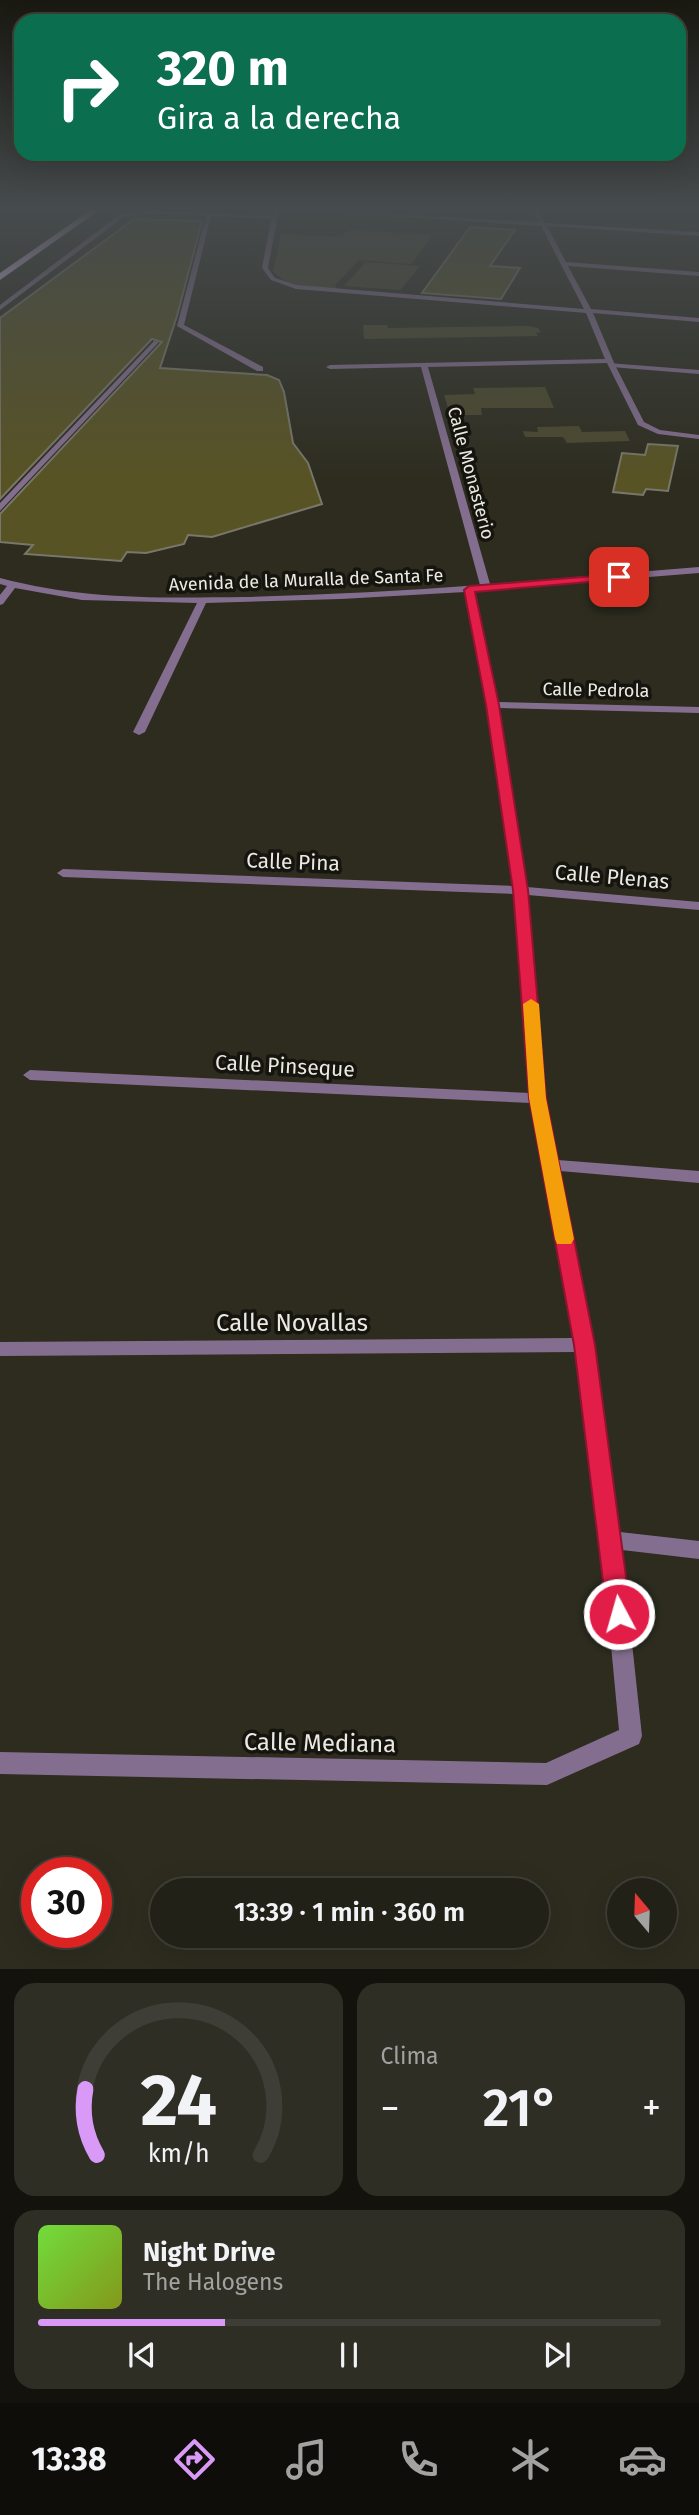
<!DOCTYPE html>
<html lang="es">
<head>
<meta charset="utf-8">
<style>
  body { margin:0; font-family:"Fira Sans",sans-serif; background:#2e2e24; color:#f1f3f6; height:100vh; display:flex; flex-direction:column; font-size:26px; white-space:nowrap }
  * { box-sizing:border-box; margin:0 }
  p { font-size:23px; color:#a2a3a1 }
  .icon { flex:none; width:38px; height:38px; fill:none; stroke:currentColor; stroke-width:2; stroke-linecap:round; stroke-linejoin:round }
  .map { position:relative; height:1969px; overflow:hidden }
  .side { display:flex; flex-direction:column; gap:14px; padding:14px; background:#13120d; flex:1 }
  .side>* { flex:none }
  .hud { position:absolute; left:14px; top:14px; width:672px; height:147px; border-radius:21px; box-shadow:0 7px 28px #0002,0 0 0 2px #3f3e36; background:#0b6e4f; color:#fff; overflow:hidden }
  .needle { width:46px; rotate:341deg }
  .buttons { position:absolute; left:607px; top:1878px; display:grid; gap:14px }
  .buttons a { display:grid; place-items:center; width:70px; height:70px; border-radius:50%; background:#222117; box-shadow:0 7px 28px #0002,0 0 0 2px #3f3e36; font-size:35px }
  .speed { position:absolute; left:21px; top:1857px; display:flex; gap:14px; font-size:35px; font-weight:700; text-align:center }
  .speed>* { display:grid; place-content:center; width:91px; height:91px; border-radius:50%; background:#222117; box-shadow:0 7px 28px #0002,0 0 0 2px #3f3e36; line-height:1 }
  .speed .limit { border:10px solid #d22; background:#fff; color:#111 }
  .pin { position:absolute; display:grid; place-items:center; width:60px; height:60px; color:#fff; margin:-30px; border-radius:14px; box-shadow:0 4px 10px #0006 }
  .me { position:absolute; width:77px; margin:-38px; rotate:354deg; stroke-linejoin:round; filter:drop-shadow(0 0 5px #0008) }
  .turn { display:flex; align-items:center; gap:24px; height:147px; padding:0 28px; font-size:32px }
  .turn .icon { width:91px; height:91px; stroke-width:2.5 }
  .turn b { display:block; font-size:49px; line-height:60px }
  .big { font-size:52px; font-weight:600; line-height:1.1 }
  .side .widget { flex:1; display:flex; flex-direction:column; justify-content:center; gap:10px; min-width:0; padding:0 24px; border-radius:21px; background:#2e2e24 }
  .side .dial { align-items:center; gap:0 }
  .dial svg { height:182px; overflow:visible; fill:none; stroke:#3f3e36; stroke-width:7; stroke-linecap:round; text-anchor:middle }
  .dial text { fill:#f1f3f6; stroke:none }
  .song { display:flex; align-items:center; gap:21px }
  .cover { width:84px; height:84px; border-radius:10px; background:linear-gradient(135deg,hsl(100 70% 55%),hsl(70 70% 35%)) }
  .played { height:7px; border-radius:4px; background:linear-gradient(90deg,#d99af7 30%,#3f3e36 30%) }
  .keys { display:flex; justify-content:space-around; direction:ltr }
  .heat { display:flex; justify-content:space-between; align-items:center; font-size:38px; direction:ltr }
  .side .tiles { flex:1; display:grid; gap:14px; grid-template-columns:1fr 1fr }
  .widget:last-child { grid-column:span 2 }
  .trip { position:absolute; left:150px; top:1878px; width:399px; height:70px; border-radius:35px; background:#222117; box-shadow:0 7px 28px #0002,0 0 0 2px #3f3e36; font-weight:600; line-height:70px; text-align:center }
  .tab-bar { display:flex; height:112px; justify-content:space-around; align-items:center; background:#0e0d09; color:#a2a3a1 }
  .tab-bar .icon { width:49px; height:49px }
  .tab-bar .active { color:#d99af7 }
  .tab-bar b { font-size:32px; color:#f1f3f6 }
  .map>svg:first-child { display:block }
  .green { fill:#4b482d }
  .building { fill:#585324; stroke:#787769; stroke-width:2 }
  .lines { fill:none; stroke-linecap:round; stroke-linejoin:round }
  .pedestrian { fill:#846e8f; fill-rule:evenodd }
  .minor { fill:#846e8f; fill-rule:evenodd }
  .trunk { fill:#e6c4f8; fill-rule:evenodd }
  .route { fill:#e11d48; stroke:#92132f; stroke-width:2 }
  .slow { fill:#f59e0b }
  .labels { text-anchor:middle; dominant-baseline:central; stroke-width:7; stroke-linejoin:round; paint-order:stroke }
  .far-street-label { font-size:18px; fill:#eaeae2; stroke:#15140f }
  .street-label { font-size:21px; fill:#eaeae2; stroke:#15140f }
  .near-street-label { font-size:24px; fill:#eaeae2; stroke:#15140f }
</style>
</head>
<body>
<div class="map">
<svg width="699" height="1969" viewBox="0 0 699 1969">
  <rect width="100%" height="100%" fill="#2d2c1f"/>
  <g class="green">
    <path d="M349 230 433 235 411 264 359 260 335 285 338 291C318 288 286 288 273 271L281 234 341 237Z"/>
    <polygon points="366,262 420,266 400,290 344,286"/>
    <polygon points="363,325 387,325 388,328 527,326 538,328 541,332 536,333 538,336 364,339"/>
    <polygon points="545,387 554,408 481,408 482,415 450,415 444,395 475,394 473,388"/>
    <polygon points="579,426 582,432 625,431 630,441 567,443 563,437 525,437 523,431 538,432 537,427"/>
  </g>
  <g class="building">
    <polygon points="134,219 202,221 177,316 160,368 267,375 279,380 284,392 293,443 308,463 322,504 212,537 188,535 184,544 146,553 127,552 121,561 25,554 33,545 0,542 0,514 162,342 152,339 0,499 0,318"/>
    <polygon points="470,227 515,230 490,266 520,268 501,299 422,293"/>
    <polygon points="648,444 678,446 668,491 646,489 643,495 613,492 622,453 645,455"/>
  </g>
  <g class="lines">
    <polygon class="pedestrian" points="608,363 699,370 699,374 611,367"/>
    <g class="minor">
      <path d="M162 209 160 211 272 216 273 209H279L268 268 275 278 297 285 584 309 541 226 290 209 539 222 532 209H538L545 223 699 232V236L547 226 566 262 699 272V276L568 266 591 309 699 318V322L593 313 615 365 644 422 660 430 699 435V439L658 434 638 425 607 363 428 367 490 584 699 567V573L474 591 497 702 699 707V713L498 708 527 887 699 902V910L528 895 546 1098 558 1160 699 1171V1183L560 1171 593 1345 620 1532 699 1541V1559L622 1550 642 1736 639 1744 547 1785 0 1774V1752L546 1763 619 1730 601 1540 576 1352 0 1356V1342L574 1338 531 1103 30 1080 23 1075 30 1070 530 1093 515 894 63 877 57 873 63 869 514 886 487 705 465 592 341 599 206 603 145 732 139 735 133 732 197 603 82 600 15 588 3 604 0 605V595L7 586 0 584V578C83 600 159 598 245 597 323 595 402 591 480 585L421 367 330 369 326 367 330 365 605 359 586 313 296 289 271 280 262 268 271 219 211 216 184 325 263 367V371H257L177 326 206 216 155 214 124 217 0 310V305L120 214Z"/>
      <polygon points="154,341 159,342 0,511 0,503"/>
    </g>
    <polygon class="trunk" points="92,209 101,209 0,280 0,273"/>
  </g>
  <linearGradient id="sky" x2="0" y2="1"><stop stop-color="#191811"/><stop offset="0.43" stop-color="#464b4d"/><stop offset="1" stop-color="#464b4d" stop-opacity="0"/></linearGradient>
  <rect width="699" height="484" fill="url(#sky)"/>
  <polygon class="route" points="619,574 624,577 623,579 475,592 499,705 528,890 546,1098 595,1345 631,1614 627,1622 619,1625 610,1622 607,1614 574,1345 529,1098 513,890 486,705 464,590 469,586"/>
  <polygon class="slow" points="531,999 539,1004 546,1098 574,1239 571,1244 557,1244 555,1239 529,1098 523,1004"/>
  <g class="labels">
    <g class="far-street-label">
      <text transform="translate(471 473) rotate(75)">Calle Monasterio</text>
      <text transform="translate(306 580) rotate(-2)">Avenida de la Muralla de Santa Fe</text>
      <text transform="translate(596 690) rotate(1)">Calle Pedrola</text>
    </g>
    <g class="street-label">
      <text transform="translate(293 862) rotate(2)">Calle Pina</text>
      <text transform="translate(612 877) rotate(5)">Calle Plenas</text>
      <text transform="translate(285 1066) rotate(3)">Calle Pinseque</text>
    </g>
    <g class="near-street-label">
      <text x="292" y="1323">Calle Novallas</text>
      <text transform="translate(320 1743) rotate(1)">Calle Mediana</text>
    </g>
  </g>
</svg>
<div class="buttons">
<a><svg class="needle" viewBox="-14 -14 28 28"><path d="M0-13l5 13h-10z" fill="#e53935"/><path d="M0 13l5-13h-10z" fill="#a2a3a1"/></svg></a>
</div>
<div class="speed"><div class="limit">30</div></div>
<div class="pin" style="left:619px;top:577px;background:#d93025"><svg class="icon" aria-label="arrive" viewBox="0 0 24 24"><path d="M6 21V4h12l-3 4 3 4H6"/></svg></div>
<svg class="me" style="left:619px;top:1614px" viewBox="-20 -20 40 40"><circle r="17" fill="#e11d48" stroke="#fff" stroke-width="3"/><path d="M0-11L8 9 0 5-8 9z" fill="#fff"/></svg>
<div class="trip">13:39 · 1 min · 360 m</div>
<div class="hud">
<div class="turn"><svg class="icon" aria-label="right" viewBox="0 0 24 24"><path d="M7 20v-9h11M14 6l5 5-5 5"/></svg><div><b>320 m</b>Gira a la derecha</div></div>
</div>
</div>
<section class="side">
<div class="tiles">
<div class="widget dial"><svg viewBox="0 0 100 80">
<path d="M14 69A42 42 0 1 1 86 69"/>
<path d="M14 69A42 42 0 0 1 9 40" stroke="#d99af7"/>
<text x="50" y="56" font-size="32" font-weight="700">24</text>
<text x="50" y="72" font-size="11">km/h</text>
</svg></div>
<div class="widget"><p>Clima</p>
<div class="heat"><a>−</a><b class="big">21°</b><a>+</a></div>
</div>
<div class="widget">
<div class="song"><i class="cover"></i><div><b>Night Drive</b><p>The Halogens</p></div></div>
<div class="played"></div>
<div class="keys"><svg class="icon" aria-label="previous" viewBox="0 0 24 24"><path d="M18 5L8 12l10 7zM5 5v14"/></svg><svg class="icon" aria-label="pause" viewBox="0 0 24 24"><path d="M8 5v14M16 5v14"/></svg><svg class="icon" aria-label="next" viewBox="0 0 24 24"><path d="M6 5l10 7-10 7zM19 5v14"/></svg></div>
</div>
</div>
</section>
<nav class="tab-bar">
<b>13:38</b>
<svg class="icon active" aria-label="directions" viewBox="0 0 24 24"><path d="M12 3l9 9-9 9-9-9zM9 14v-3h6M13 9l2 2-2 2"/></svg>
<svg class="icon" aria-label="music" viewBox="0 0 24 24"><path d="M9 18V5l10-2v13"/><circle cx="6" cy="18" r="3"/><circle cx="16" cy="16" r="3"/></svg>
<svg class="icon" aria-label="phone" viewBox="0 0 24 24"><path d="M5 4h4l2 5-3 2q2 4 5 5l2-3 5 2v4C11 20 4 13 5 4z"/></svg>
<svg class="icon" aria-label="climate" viewBox="0 0 24 24"><path d="M12 3v18M4 7l16 10M4 17L20 7"/></svg>
<svg class="icon" aria-label="car" viewBox="0 0 24 24"><path d="M5 17H2v-5l4-1 3-4h7l3 4 3 1v5h-3M9 17h6M6 11h13"/><circle cx="7" cy="17" r="2"/><circle cx="17" cy="17" r="2"/></svg>
</nav>
</body>
</html>
